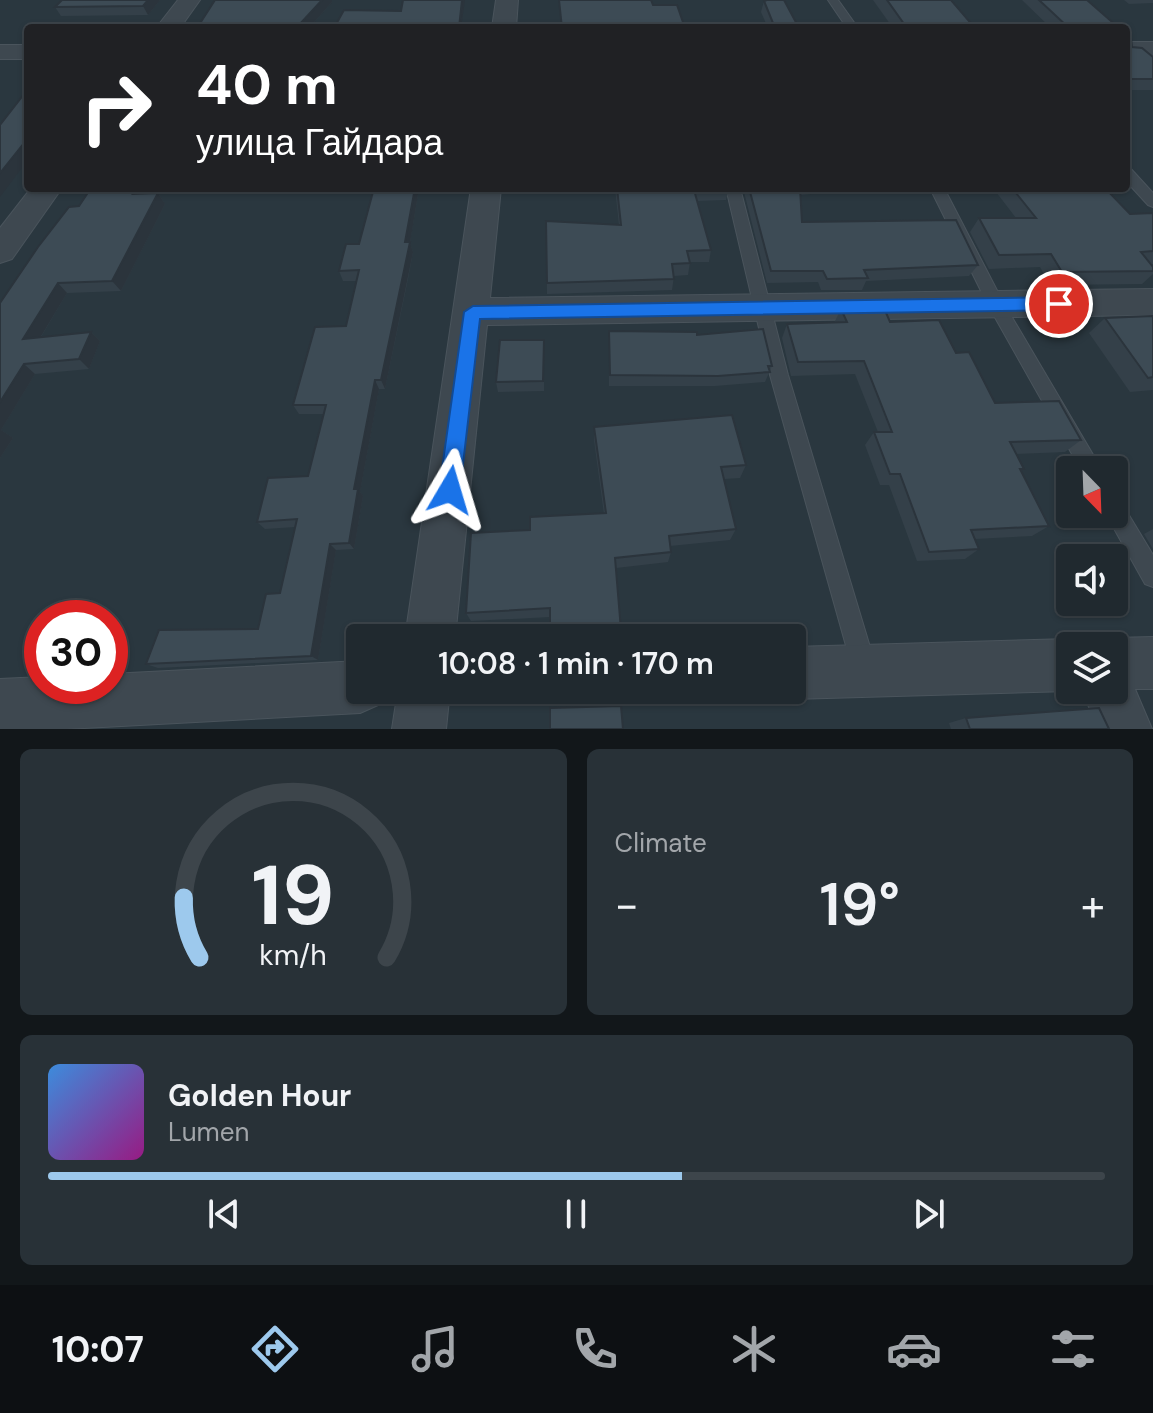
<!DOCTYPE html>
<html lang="en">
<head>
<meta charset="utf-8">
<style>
  body { margin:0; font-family:"DM Sans",sans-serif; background:#283137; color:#f1f3f6; height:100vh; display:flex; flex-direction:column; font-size:30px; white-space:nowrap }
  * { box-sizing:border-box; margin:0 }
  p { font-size:26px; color:#a2a6aa }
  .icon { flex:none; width:44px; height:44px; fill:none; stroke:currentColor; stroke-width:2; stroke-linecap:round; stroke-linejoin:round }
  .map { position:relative; height:729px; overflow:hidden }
  .sheet { display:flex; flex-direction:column; gap:20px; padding:20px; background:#12171a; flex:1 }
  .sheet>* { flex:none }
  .banner { position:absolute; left:24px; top:24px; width:1106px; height:168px; border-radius:8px; box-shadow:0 2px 6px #0004,0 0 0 2px #3d454b; background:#202124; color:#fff; overflow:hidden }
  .needle { width:52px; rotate:157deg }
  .tools { position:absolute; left:1056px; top:456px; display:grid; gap:16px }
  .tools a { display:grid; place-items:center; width:72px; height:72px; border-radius:8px; background:#20292f; box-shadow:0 2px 6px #0004,0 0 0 2px #3d454b; font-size:40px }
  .speed { position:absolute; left:24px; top:600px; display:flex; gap:16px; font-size:40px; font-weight:700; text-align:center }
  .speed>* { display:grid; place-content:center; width:104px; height:104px; border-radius:50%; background:#20292f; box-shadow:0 2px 6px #0004,0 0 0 2px #3d454b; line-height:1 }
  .speed .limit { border:12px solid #d22; background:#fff; color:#111 }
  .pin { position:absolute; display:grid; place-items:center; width:68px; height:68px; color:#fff; margin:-34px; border:4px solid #fff; border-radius:50%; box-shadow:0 2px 8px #0007 }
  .me { position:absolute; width:88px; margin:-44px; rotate:7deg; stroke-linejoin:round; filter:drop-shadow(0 0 6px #0008) }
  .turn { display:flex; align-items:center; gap:28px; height:168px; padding:0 40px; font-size:36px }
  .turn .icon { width:104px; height:104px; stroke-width:2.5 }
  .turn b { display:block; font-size:56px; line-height:68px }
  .big { font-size:60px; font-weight:600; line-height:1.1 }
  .sheet .tile { flex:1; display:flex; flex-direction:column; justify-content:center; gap:12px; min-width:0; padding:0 28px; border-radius:12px; background:#283137 }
  .sheet .dial { align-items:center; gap:0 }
  .dial svg { height:208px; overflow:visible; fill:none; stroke:#3d454b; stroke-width:7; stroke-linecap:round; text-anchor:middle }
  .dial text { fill:#f1f3f6; stroke:none }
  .song { display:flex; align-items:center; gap:24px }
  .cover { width:96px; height:96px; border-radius:12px; background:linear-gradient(135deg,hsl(210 70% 55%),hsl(310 70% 35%)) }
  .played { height:8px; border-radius:4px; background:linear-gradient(90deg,#9dc9ed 60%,#3d454b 60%) }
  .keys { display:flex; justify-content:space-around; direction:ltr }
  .heat { display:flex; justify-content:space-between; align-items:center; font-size:44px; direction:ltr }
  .sheet .tiles { flex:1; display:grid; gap:20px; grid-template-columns:1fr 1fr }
  .tile:last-child { grid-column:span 2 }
  .trip { position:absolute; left:346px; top:624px; width:460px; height:80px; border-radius:8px; background:#20292f; box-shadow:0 2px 6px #0004,0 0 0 2px #3d454b; font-weight:600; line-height:80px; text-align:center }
  .menu { display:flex; height:128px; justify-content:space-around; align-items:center; background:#0d1013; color:#a2a6aa }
  .menu .icon { width:56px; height:56px }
  .menu .active { color:#9dc9ed }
  .menu b { font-size:36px; color:#f1f3f6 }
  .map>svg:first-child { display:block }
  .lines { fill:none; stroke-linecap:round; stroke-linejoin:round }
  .lane-casing { stroke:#4a545c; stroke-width:2 }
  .street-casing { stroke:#4a545c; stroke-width:2 }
  .lane { fill:#3e4850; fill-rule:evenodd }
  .street { fill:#3e4850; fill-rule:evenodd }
  .wall { fill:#344049 }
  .shaded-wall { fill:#2b343c }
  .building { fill:#3d4b55; stroke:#2b343c; stroke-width:2 }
  .route { fill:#1a73e8; stroke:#114b97; stroke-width:2 }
</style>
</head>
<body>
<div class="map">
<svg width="1153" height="729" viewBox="0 0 1153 729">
  <rect width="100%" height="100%" fill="#2a373f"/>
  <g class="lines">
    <g class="lane-casing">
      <g id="lane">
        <polygon points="828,0 838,0 858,28 847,28"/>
        <polygon points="1126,168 1131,169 1153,193 1153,207 1148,205 1126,181"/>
        <polygon points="726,188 740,188 788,375 876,667 873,676 864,679 855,676 852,667 770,375"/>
        <polygon points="930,188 944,188 1003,302 1102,470 1081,470 988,305"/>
        <polygon points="1114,499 1121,502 1153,555 1153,587 1145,584 1107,516 1114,514"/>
      </g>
    </g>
    <g class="street-casing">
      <g id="street">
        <polygon points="178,0 200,0 180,28 156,28"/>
        <polygon points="496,0 518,0 516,28 492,28"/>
        <rect x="1126" y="42" width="27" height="14"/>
        <rect x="0" y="45" width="28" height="14"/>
        <polygon points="31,188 62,188 12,259 0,263 0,228"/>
        <polygon points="471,188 501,188 490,298 1153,289 1153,315 487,325 455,638 405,638"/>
        <polygon points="1153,637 1153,689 1135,689 1152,729 1098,729 1082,690 1114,690 1114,646 1096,646 1114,638"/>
        <polygon points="1070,639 1086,646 1070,646 1070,691 792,699 773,690 792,690 792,647"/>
        <polygon points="360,661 360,690 385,690 378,705 360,713 66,729 0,729 0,679 42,677 42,686 110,686 110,674"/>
        <polygon points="398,690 450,690 446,729 392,729"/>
      </g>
    </g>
    <use href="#lane" class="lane"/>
    <use href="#street" class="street"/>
  </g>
  <g class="wall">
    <polygon points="62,0 160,0 148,15 61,16 55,7"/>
    <polygon points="873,0 951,0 975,28 893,28"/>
    <polygon points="1022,0 1087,0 1119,28 1051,28"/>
    <polygon points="1124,0 1153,0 1153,3 1129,4"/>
    <polygon points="764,1 799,28 768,28 761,12"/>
    <polygon points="332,2 309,28 197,28"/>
    <polygon points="1126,34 1132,47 1153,57 1153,90 1126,90"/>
    <polygon points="91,188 150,188 147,194 158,193 165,204 121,291 67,293 41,337 91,332 100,341 89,369 35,374 1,430 13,438 0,458 0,303 79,206"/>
    <polygon points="374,188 424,188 424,194 418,194 410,243 413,252 408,279 385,389 379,389 360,492 363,496 354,549 336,550 318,660 158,668 146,664 258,629 280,593 295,527 265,529 257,522 308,476 323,414 299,414 293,405 346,326 357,281 343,281 339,271 359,244"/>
    <polygon points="615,188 729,188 726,200 698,201 711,250 709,262 690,262 688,275 674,276 672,290 547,294 546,221 619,225"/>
    <polygon points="743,188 876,188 800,195 802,222 978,265 969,276 866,281 862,290 821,290 818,282 767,283"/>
    <polygon points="993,188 1105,188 1130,214 1153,213 1153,264 1150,264 1153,267 1153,274 1142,284 1050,285 1040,267 989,269 970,232 979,218 1016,218"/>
    <polygon points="841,309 890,322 956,353 995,403 1081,440 1065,452 1016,454 1024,469 1021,471 1049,526 1032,536 975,539 979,549 965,559 917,561 889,485 880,485 865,445 874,432 878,432 855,374 791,376 782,338 787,324 834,323"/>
    <polygon points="1153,316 1153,390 1130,392 1089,333 1105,318"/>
    <polygon points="609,331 697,335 772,366 765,382 715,386 609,386"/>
    <polygon points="544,340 544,391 498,392 496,382"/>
    <polygon points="594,427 746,465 740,478 724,479 736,529 730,540 670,546 671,552 668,562 616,568 621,630 619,637 551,638 550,617 471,621 466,613 530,530 604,514 594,440"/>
    <polygon points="1153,529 1153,549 1144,534"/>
    <polygon points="966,718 1109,729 951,729 949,723"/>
  </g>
  <g class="shaded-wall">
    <polygon points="148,0 160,0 148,15 143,6"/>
    <polygon points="322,0 332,0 332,2 309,28 300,28 299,25"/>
    <polygon points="462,0 465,0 461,28 459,28"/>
    <polygon points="28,138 28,160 0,197 0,173"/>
    <polygon points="137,188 150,188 141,204 133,194"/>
    <polygon points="415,188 416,188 418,194 410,243 413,252 385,389 381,380"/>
    <polygon points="158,193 165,204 121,291 112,281"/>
    <polygon points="58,283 67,293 34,348 23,339"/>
    <polygon points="91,332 100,341 89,369 79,359"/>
    <polygon points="24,364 35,374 1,430 13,438 0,458 0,402"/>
    <polygon points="375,380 379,389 360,492 363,496 354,549 349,543 354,489"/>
    <polygon points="330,544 336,550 318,660 311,656"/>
  </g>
  <g class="building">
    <polygon points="62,0 148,0 143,6 55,7"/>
    <polygon points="215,0 322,0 299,25 275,25 274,28 197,28"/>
    <polygon points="403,0 462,0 459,28 334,28 344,10 401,11"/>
    <polygon points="559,0 651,0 653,5 677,5 685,28 562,28"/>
    <polygon points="767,0 784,0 799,28 775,28 764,1"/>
    <polygon points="887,0 951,0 975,28 907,28"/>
    <polygon points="1039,0 1087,0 1119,28 1069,28"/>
    <polygon points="1126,34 1131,38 1132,47 1142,48 1153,57 1153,79 1126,79"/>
    <polygon points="28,89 28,138 0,173 0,125"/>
    <polygon points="91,188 137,188 133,194 158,193 112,281 58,283 23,339 91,332 79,359 24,364 0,402 0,303 38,247 69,207 79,206"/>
    <polygon points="374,188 415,188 405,242 410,242 381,380 375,380 354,489 358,489 349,543 330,544 311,656 146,664 159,630 258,629 266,594 280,593 297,519 257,522 268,478 308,476 326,405 293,405 315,327 346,326 359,270 339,271 346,244 359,244"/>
    <polygon points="617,188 729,188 694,190 711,250 687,251 690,263 672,264 674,279 547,283 546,221 621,225"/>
    <polygon points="749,188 800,188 802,222 956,220 978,265 864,270 868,278 827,279 823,271 771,271"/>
    <polygon points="1012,188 1105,188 1130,214 1153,213 1153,251 1141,252 1153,267 1153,271 1062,272 1051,254 999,255 979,218 1036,218"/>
    <polygon points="884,308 890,322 939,320 956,353 969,352 995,403 1059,401 1081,440 1010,442 1024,469 1020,469 1049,526 971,530 979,549 929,552 900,474 890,474 874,432 892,432 864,361 798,362 787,324 847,322 841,309"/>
    <polygon points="1153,316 1153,377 1148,378 1105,318"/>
    <polygon points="763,329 772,366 768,366 770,372 718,376 610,375 609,331 697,332 697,335"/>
    <polygon points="500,340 544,340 543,381 496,382"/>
    <polygon points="732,415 746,465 721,467 736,529 669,536 671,552 615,558 621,630 550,633 550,608 466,613 471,533 530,530 530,517 606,513 594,427"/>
    <polygon points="621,706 623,729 550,729 550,708"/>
    <polygon points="1099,708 1109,729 970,729 966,718"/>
  </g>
  <polygon class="route" points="1059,297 1067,304 1059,310 480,319 460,490 457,497 450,500 442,497 439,490 464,312 473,306"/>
</svg>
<div class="tools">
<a><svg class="needle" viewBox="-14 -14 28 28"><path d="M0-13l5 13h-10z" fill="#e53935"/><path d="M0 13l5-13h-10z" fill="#a2a6aa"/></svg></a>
<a><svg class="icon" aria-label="sound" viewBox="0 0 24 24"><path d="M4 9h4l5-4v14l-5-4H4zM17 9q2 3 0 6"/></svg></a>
<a><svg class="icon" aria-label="layers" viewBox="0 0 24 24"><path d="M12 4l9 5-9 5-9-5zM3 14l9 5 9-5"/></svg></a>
</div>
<div class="speed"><div class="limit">30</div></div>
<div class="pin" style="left:1059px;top:304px;background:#d93025"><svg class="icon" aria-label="arrive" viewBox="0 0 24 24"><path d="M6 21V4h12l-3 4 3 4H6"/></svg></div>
<svg class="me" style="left:450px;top:490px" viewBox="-20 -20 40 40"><path d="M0-17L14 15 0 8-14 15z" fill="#1a73e8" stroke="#fff" stroke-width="4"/></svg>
<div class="trip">10:08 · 1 min · 170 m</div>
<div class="banner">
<div class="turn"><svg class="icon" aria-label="right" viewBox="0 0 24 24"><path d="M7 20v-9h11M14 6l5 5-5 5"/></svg><div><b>40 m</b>улица Гайдара</div></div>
</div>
</div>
<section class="sheet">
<div class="tiles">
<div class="tile dial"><svg viewBox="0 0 100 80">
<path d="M14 69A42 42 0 1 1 86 69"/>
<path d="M14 69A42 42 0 0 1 8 46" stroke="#9dc9ed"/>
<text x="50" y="56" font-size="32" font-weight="700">19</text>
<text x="50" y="72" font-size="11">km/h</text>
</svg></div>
<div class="tile"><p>Climate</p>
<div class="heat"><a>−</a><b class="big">19°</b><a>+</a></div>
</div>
<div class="tile">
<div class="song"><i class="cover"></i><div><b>Golden Hour</b><p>Lumen</p></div></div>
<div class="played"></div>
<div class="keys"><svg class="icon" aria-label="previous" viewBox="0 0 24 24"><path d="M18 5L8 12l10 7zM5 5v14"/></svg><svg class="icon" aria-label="pause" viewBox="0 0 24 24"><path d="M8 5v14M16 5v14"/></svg><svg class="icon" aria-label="next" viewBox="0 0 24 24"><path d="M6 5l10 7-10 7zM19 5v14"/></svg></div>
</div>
</div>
</section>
<nav class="menu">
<b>10:07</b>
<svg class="icon active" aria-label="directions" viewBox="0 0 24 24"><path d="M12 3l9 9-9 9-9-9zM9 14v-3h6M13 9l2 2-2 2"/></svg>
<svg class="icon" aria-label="music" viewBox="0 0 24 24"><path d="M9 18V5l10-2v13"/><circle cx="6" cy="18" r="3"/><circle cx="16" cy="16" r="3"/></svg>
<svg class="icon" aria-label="phone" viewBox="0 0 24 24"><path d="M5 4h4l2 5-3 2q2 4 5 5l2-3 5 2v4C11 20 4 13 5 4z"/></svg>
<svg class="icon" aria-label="climate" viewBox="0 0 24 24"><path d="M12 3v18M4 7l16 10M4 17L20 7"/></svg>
<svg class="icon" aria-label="car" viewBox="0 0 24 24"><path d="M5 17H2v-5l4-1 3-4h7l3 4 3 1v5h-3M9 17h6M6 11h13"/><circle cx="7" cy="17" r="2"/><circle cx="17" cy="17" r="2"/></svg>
<svg class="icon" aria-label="filters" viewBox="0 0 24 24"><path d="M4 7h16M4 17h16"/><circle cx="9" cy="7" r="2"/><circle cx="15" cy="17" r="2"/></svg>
</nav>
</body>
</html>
